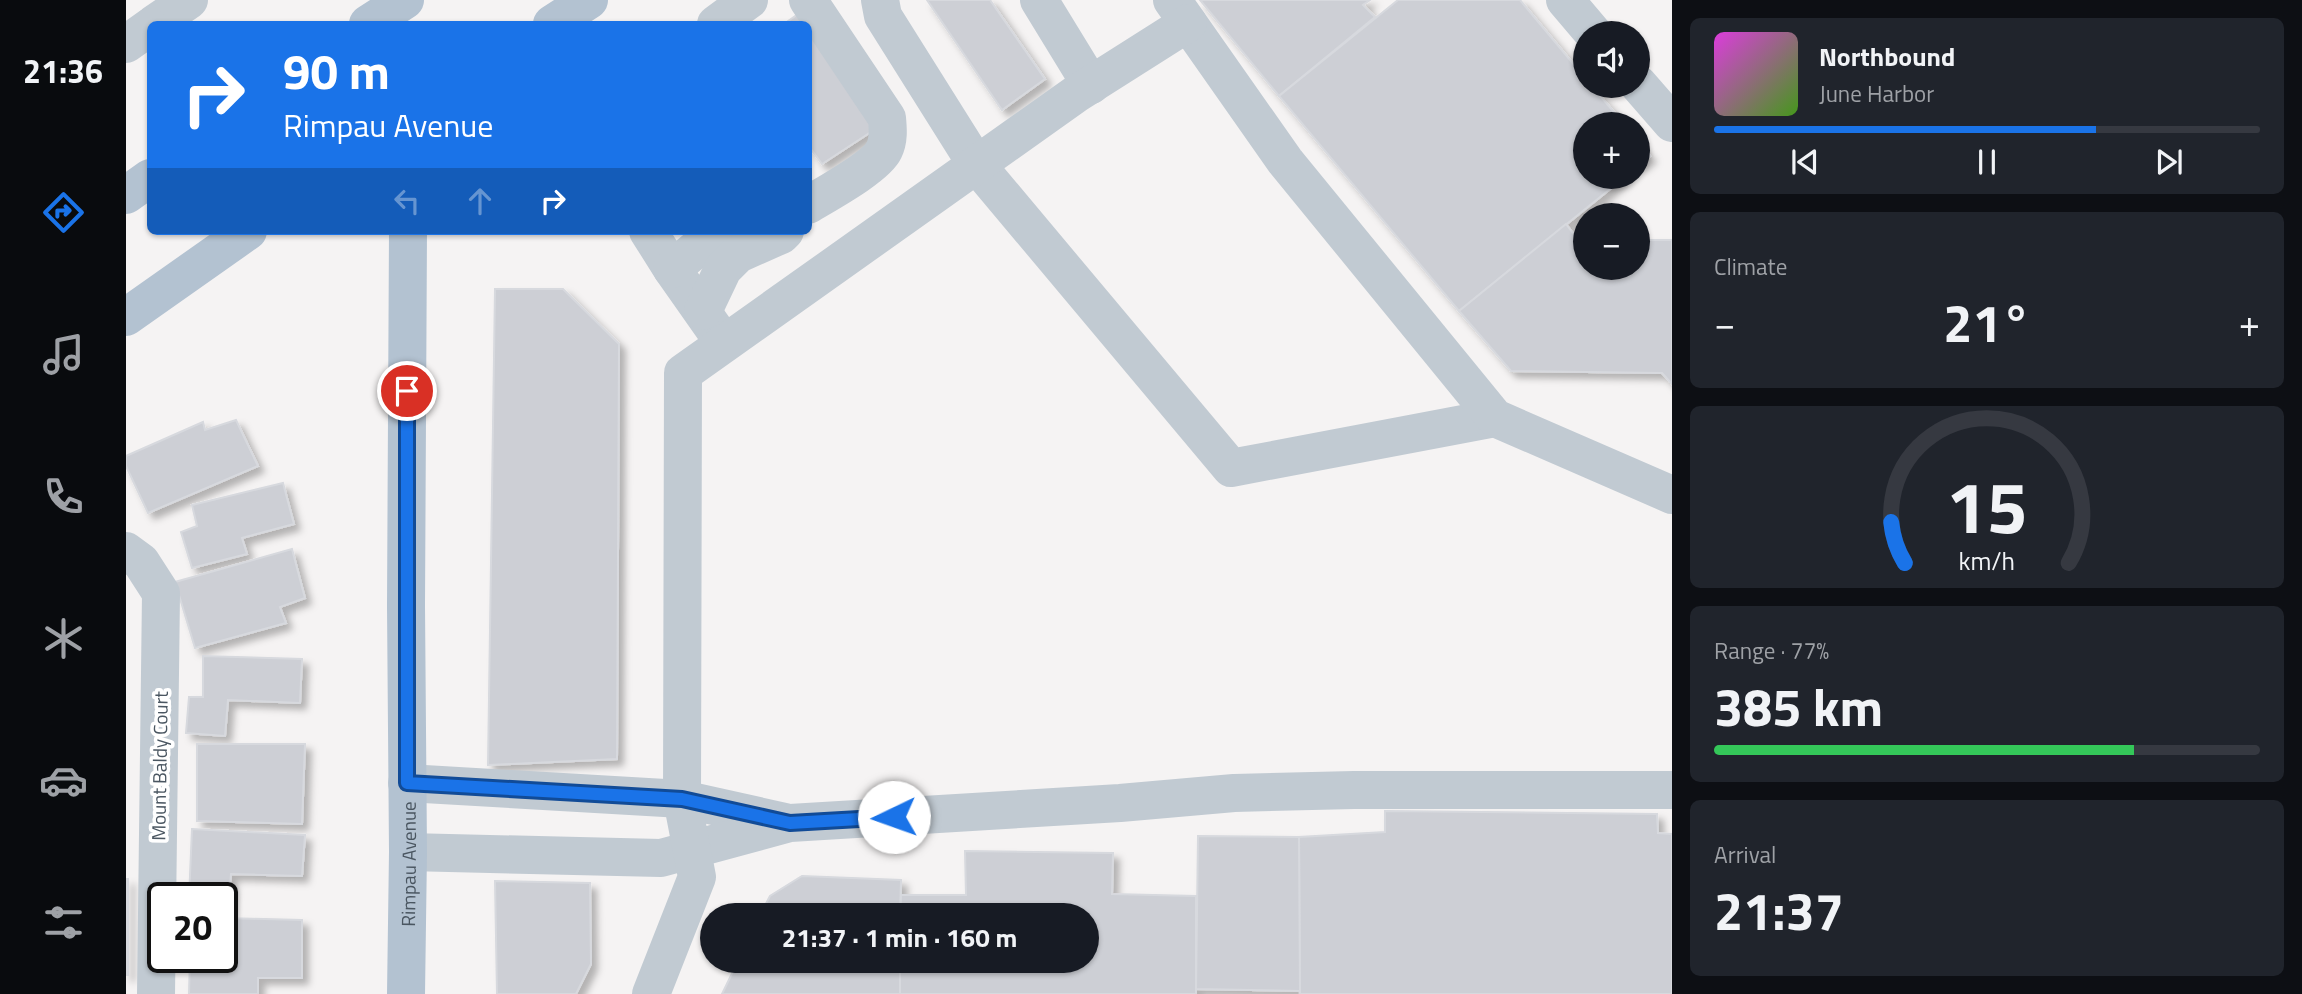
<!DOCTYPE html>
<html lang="en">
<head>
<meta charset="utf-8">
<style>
  body { margin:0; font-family:"Titillium Web",sans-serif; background:#20242c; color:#f1f3f6; height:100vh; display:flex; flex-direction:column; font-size:26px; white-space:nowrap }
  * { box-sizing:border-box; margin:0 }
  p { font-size:23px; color:#9ea1a6 }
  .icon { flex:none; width:38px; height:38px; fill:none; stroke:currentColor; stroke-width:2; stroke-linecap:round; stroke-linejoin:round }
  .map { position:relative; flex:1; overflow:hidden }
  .sheet { display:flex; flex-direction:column; gap:18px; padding:18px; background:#0d0f14; width:630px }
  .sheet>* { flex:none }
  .banner { position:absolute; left:21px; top:21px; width:665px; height:214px; border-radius:10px; box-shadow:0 2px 5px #0004; background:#1a73e8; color:#fff; overflow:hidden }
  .buttons { position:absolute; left:1447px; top:21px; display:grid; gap:14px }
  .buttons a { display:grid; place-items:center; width:77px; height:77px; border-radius:50%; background:#171b24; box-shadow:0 2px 5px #0004; font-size:35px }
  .speed { position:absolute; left:21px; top:882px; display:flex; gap:14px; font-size:35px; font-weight:700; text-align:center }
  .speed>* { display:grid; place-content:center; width:91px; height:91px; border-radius:50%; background:#171b24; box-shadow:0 2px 5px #0004; line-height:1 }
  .speed .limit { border:4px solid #111; border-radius:10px; background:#fff; color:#111 }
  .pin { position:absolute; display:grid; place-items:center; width:60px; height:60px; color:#fff; margin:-30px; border:4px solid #fff; border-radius:50%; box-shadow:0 2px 7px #0007 }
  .me { position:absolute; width:77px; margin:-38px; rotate:267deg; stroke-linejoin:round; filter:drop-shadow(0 0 5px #0008) }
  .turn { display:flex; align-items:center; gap:24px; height:147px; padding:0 21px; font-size:32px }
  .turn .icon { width:91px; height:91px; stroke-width:2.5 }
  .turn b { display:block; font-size:49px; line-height:60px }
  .lanes { display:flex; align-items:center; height:66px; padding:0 21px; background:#0003; justify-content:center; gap:35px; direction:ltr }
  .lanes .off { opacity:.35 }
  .big { font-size:52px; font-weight:700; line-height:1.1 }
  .sheet .card { flex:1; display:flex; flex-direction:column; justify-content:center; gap:10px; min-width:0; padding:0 24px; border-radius:10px; background:#20242c }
  .sheet .dial { align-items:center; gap:0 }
  .dial svg { height:182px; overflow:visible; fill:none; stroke:#363941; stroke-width:7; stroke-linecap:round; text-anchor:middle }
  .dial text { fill:#f1f3f6; stroke:none }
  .song { display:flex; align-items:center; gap:21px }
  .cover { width:84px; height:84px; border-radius:10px; background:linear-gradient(135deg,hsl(300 70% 55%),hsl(100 70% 35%)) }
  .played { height:7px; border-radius:4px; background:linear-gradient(90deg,#1a73e8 70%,#363941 70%) }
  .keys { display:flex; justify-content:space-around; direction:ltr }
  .heat { display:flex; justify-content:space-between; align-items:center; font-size:38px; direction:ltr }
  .charge { height:10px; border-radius:5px; background:linear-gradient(90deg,#34c759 77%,#363941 0) }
  .trip { position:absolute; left:574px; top:903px; width:399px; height:70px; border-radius:35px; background:#171b24; box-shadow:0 2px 5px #0004; font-weight:700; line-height:70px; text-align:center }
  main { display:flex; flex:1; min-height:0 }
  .dock { display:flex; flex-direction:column; width:126px; justify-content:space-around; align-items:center; background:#090b0e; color:#9ea1a6 }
  .dock .icon { width:49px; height:49px }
  .dock .current { color:#1a73e8 }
  .dock b { font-size:32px; color:#f1f3f6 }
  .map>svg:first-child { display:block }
  .building { fill:#cdcfd5; stroke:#d7d9de; stroke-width:2; filter:url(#shadow) }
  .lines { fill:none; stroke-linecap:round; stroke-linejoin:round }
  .minor { stroke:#c1cad2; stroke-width:38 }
  .major { stroke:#b3c2d1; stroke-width:38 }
  .route-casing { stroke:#114b97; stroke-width:18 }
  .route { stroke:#1a73e8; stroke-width:12 }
  .labels { text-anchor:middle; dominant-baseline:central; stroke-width:7; stroke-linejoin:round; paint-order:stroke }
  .street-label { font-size:19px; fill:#4a5661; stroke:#fff }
</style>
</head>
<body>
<main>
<nav class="dock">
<b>21:36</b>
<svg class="icon current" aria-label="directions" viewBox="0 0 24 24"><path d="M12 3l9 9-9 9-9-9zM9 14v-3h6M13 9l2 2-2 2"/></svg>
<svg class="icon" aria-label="music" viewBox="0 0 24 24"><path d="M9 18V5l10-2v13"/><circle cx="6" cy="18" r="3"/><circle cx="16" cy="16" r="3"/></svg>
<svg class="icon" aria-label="phone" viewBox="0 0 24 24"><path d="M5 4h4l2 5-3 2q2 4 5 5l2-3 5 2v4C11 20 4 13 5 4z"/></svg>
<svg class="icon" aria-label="climate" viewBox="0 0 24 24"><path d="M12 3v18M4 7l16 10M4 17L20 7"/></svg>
<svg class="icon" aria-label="car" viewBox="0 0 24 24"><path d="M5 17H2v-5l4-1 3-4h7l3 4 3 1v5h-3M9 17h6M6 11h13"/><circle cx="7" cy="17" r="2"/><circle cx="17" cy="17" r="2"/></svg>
<svg class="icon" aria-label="filters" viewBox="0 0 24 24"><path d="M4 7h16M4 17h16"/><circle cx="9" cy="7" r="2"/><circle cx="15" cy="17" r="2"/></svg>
</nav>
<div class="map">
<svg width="1546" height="994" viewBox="0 0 1546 994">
  <defs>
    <filter id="shadow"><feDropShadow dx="6" dy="6" stdDeviation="3.5" flood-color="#0004"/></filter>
  </defs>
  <rect width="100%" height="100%" fill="#f5f3f3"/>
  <g class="building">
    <polygon points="801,0 864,0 919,79 876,110"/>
    <polygon points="1074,0 1244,0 1237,5 1249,17 1153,96"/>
    <polygon points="1272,0 1394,0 1460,79 1460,86 1466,86 1498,124 1460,124 1460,177 1499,177 1333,311 1153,96"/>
    <polygon points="682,7 754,126 696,164 682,145 682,24 658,24"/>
    <polygon points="1512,141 1524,156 1512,166"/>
    <polygon points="1440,224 1453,241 1460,241 1460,268 1512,268 1512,240 1546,240 1546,384 1536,373 1385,371 1333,311"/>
    <polygon points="369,289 437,289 493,344 491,759 362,765"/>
    <polygon points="110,420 132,466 22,513 0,466 0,456 77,422 79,430"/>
    <polygon points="157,483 168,524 116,538 121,554 66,568 55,532 71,526 66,505"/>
    <polygon points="166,549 179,598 154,607 160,623 69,648 49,582"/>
    <polygon points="77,656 176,659 174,703 102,700 99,736 60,733 63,697 77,697"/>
    <polygon points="71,744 179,744 176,824 71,821"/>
    <polygon points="1259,811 1531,814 1532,833 1546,834 1546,994 1174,994 1173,837 1259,832"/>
    <polygon points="66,829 179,835 176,876 105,874 102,912 96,912 96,898 63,898"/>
    <polygon points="1072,836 1173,837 1174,991 1070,989"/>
    <polygon points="839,851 987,853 986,894 1070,896 1070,994 774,994 774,961 961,961 961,915 774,915 775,895 840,895"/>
    <polygon points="676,876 775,880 774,915 634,915 644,896"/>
    <rect x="0" y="879" width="2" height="96"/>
    <polygon points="369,881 464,883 465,964 450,994 371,994"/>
    <polygon points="96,918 176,920 176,978 132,978 132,994 63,994 64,957 96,957"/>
    <polygon points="612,961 774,961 774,994 596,994"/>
  </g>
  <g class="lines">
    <g class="minor">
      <path d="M682 0 761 118C762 129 763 140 758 150 750 167 700 194 682 205"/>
      <polyline points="754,0 757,16 850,164 1105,468 1369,418"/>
      <polyline points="913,0 965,85"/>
      <polyline points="1046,0 1159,161 1369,418 1546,495"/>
      <polyline points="1439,0 1467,33"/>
      <polyline points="28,24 63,0"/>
      <polyline points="590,24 623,0"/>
      <polyline points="0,44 24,27"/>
      <polyline points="1512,84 1546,123"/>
      <polyline points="522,231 546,269 598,343"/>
      <polyline points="546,269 592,231"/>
      <polyline points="577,311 597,269 612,254 655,235 659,231"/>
      <polyline points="0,551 15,562 35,593 30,994"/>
      <polyline points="281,783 556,799 659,822"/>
      <polyline points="282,852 535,858 664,823 994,803 1108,793 1228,790 1546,790"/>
      <polyline points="525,994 571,877 556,799 557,373 950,94 1062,23"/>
    </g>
    <g class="major">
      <polyline points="242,24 279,0"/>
      <polyline points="426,24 463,0"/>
      <polyline points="0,195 24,178"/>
      <polyline points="0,317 122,231"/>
      <path id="s1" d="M280 994 282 852 280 606 282 231"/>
    </g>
  </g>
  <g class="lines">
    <g class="route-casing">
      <polyline id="route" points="281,391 281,783 556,799 664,823 768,817"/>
    </g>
    <use href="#route" class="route"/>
  </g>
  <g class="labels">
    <g class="street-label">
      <text transform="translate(33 766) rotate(-89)">Mount Baldy Court</text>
      <text stroke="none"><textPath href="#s1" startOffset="130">Rimpau Avenue</textPath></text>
    </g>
  </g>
</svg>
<div class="buttons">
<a><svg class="icon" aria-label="sound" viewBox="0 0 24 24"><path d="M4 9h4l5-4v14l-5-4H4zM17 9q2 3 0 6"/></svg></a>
<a>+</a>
<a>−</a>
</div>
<div class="speed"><div class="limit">20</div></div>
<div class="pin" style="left:281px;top:391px;background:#d93025"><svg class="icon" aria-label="arrive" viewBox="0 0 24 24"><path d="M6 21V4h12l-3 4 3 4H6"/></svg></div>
<svg class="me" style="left:768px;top:817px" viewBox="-20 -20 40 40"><circle r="19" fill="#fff"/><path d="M0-13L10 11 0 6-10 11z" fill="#1a73e8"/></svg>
<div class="trip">21:37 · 1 min · 160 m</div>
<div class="banner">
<div class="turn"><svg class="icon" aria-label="right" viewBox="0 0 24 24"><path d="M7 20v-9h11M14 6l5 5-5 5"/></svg><div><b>90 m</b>Rimpau Avenue</div></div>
<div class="lanes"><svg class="icon off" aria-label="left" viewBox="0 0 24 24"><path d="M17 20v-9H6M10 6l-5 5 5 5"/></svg><svg class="icon off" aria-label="ahead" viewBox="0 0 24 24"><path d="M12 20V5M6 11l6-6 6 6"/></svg><svg class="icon" aria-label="right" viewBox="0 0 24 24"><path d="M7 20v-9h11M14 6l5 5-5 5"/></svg></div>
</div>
</div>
<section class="sheet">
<div class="card">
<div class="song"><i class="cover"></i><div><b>Northbound</b><p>June Harbor</p></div></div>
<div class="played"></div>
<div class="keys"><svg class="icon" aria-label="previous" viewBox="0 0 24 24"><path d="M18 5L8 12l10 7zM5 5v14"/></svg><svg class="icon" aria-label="pause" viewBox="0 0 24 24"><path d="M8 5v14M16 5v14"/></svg><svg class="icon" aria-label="next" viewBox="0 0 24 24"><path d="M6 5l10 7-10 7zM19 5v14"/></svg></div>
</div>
<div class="card"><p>Climate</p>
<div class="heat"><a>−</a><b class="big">21°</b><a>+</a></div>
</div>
<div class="card dial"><svg viewBox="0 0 100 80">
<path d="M14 69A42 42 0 1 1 86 69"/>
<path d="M14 69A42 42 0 0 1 8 51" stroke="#1a73e8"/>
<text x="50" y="56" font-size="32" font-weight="700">15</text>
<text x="50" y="72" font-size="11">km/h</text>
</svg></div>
<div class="card"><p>Range · 77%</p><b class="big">385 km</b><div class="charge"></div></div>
<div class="card"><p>Arrival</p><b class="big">21:37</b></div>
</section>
</main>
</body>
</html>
